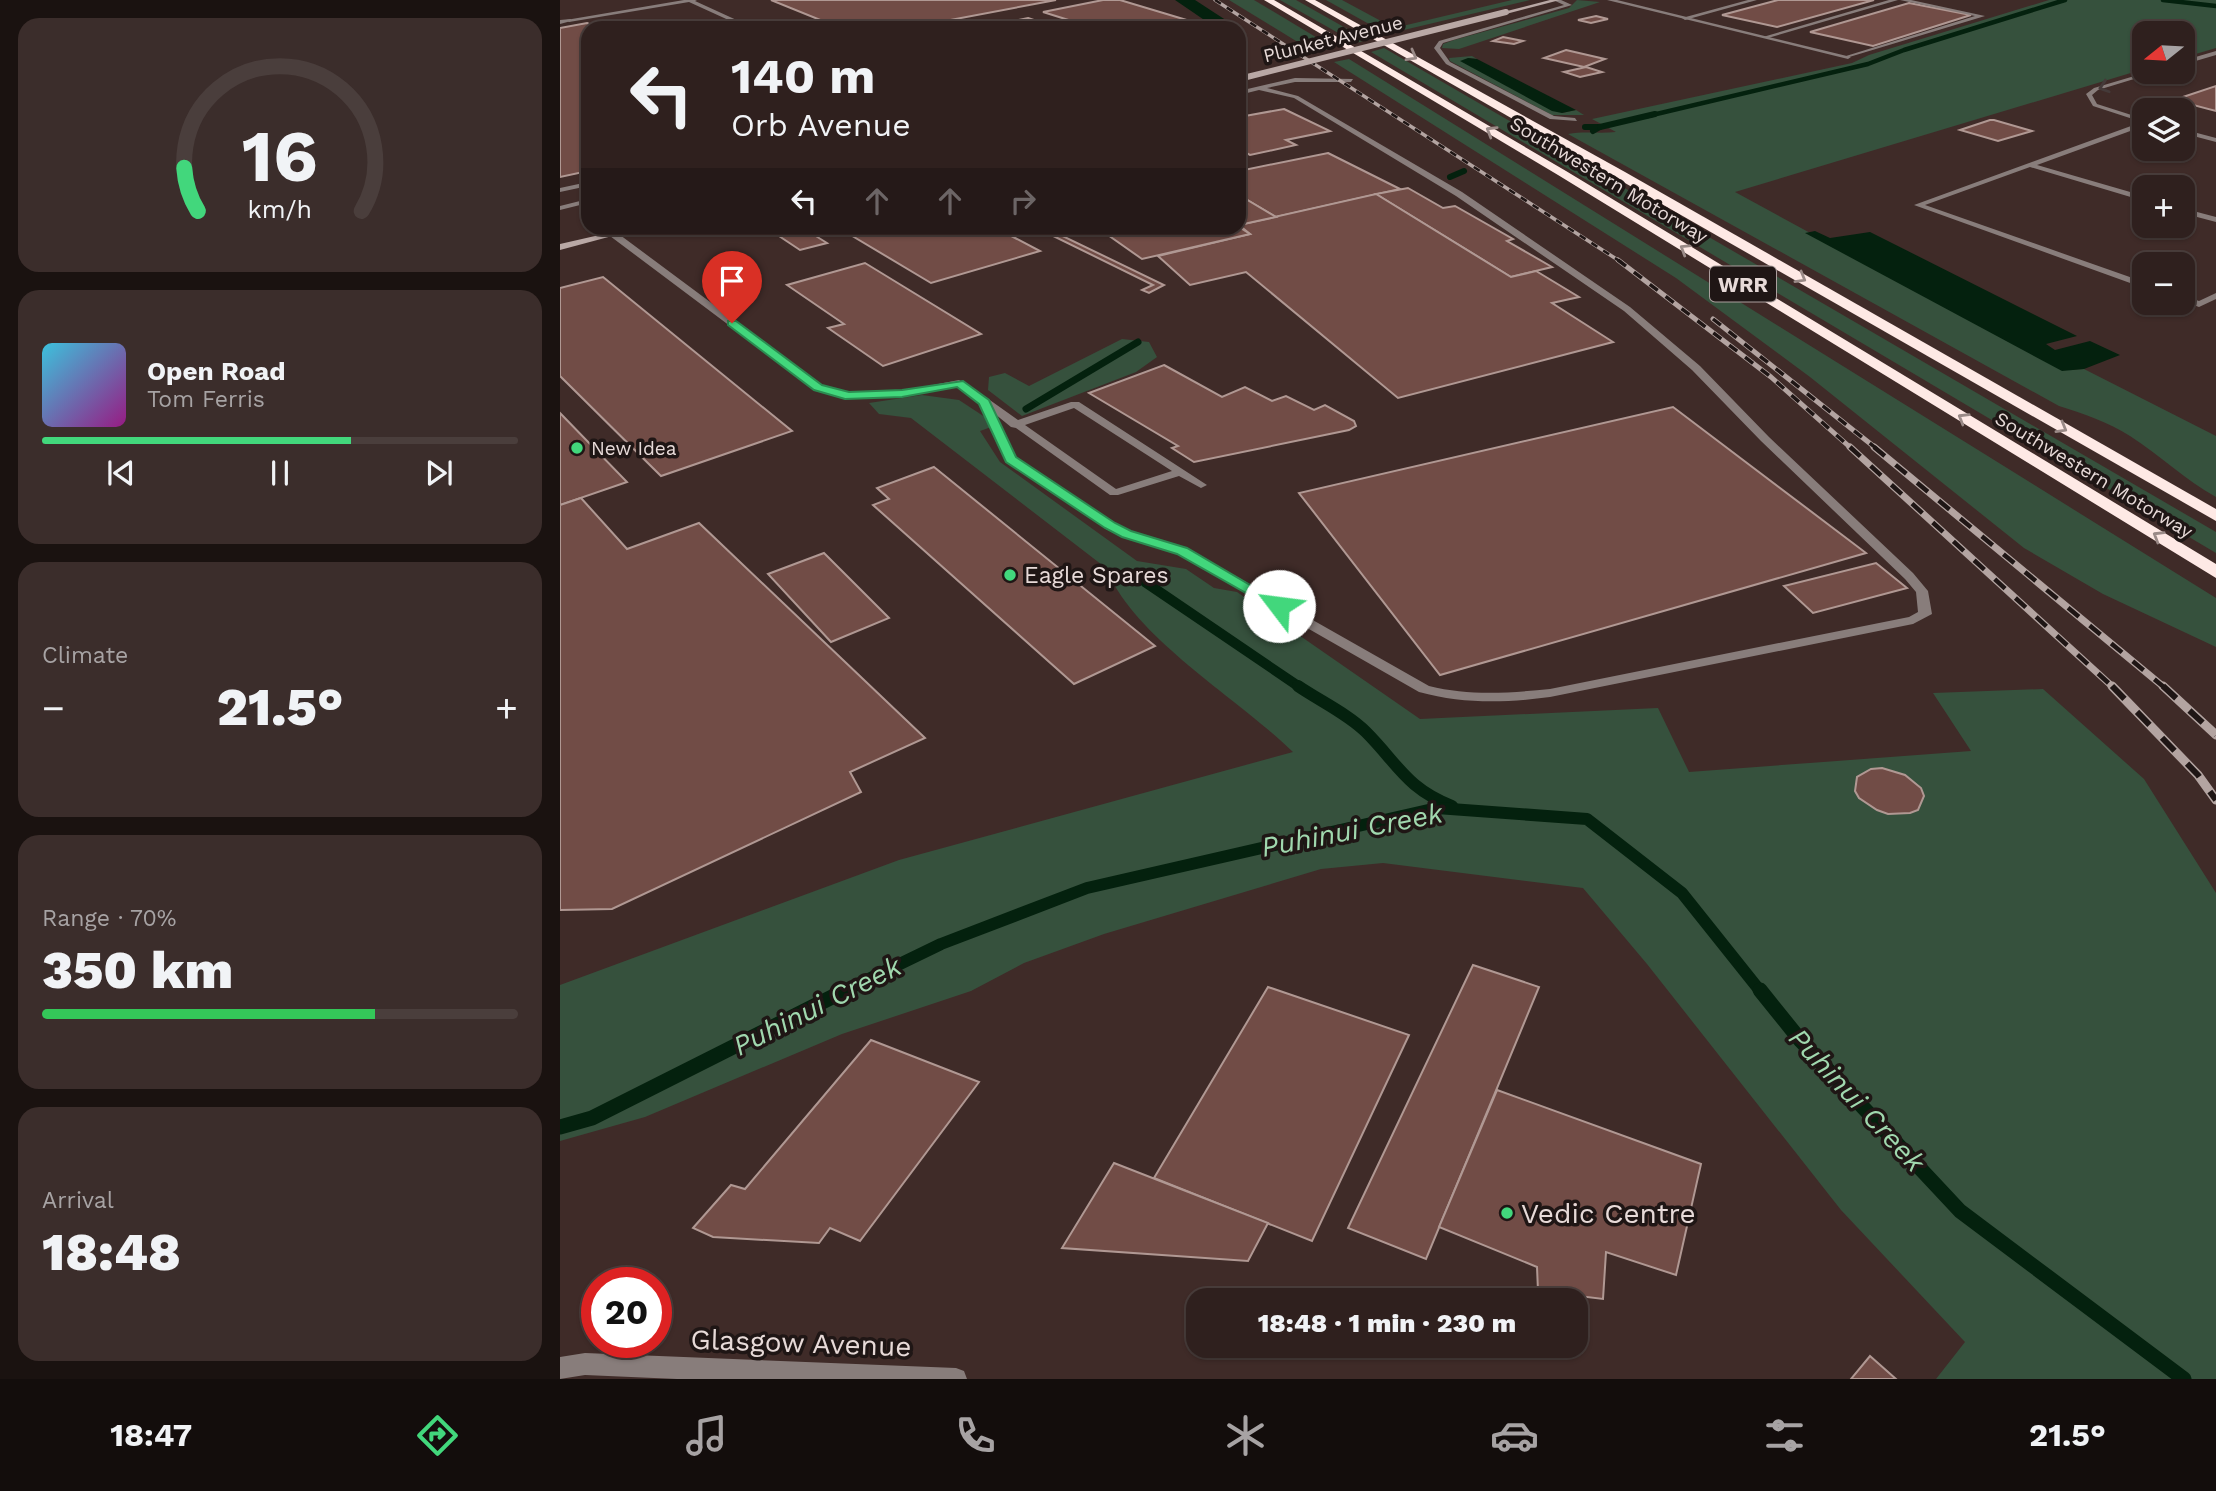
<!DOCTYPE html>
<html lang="en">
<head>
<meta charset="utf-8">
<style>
  body { margin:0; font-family:"Work Sans",sans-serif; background:#3b2d2b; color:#f1f3f6; height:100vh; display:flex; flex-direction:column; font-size:26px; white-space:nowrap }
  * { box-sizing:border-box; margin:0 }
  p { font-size:23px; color:#a7a3a4 }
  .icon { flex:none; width:38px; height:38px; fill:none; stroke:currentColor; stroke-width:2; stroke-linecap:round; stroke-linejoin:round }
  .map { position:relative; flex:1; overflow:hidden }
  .panel { display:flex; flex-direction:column; gap:18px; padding:18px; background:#1a1210; width:560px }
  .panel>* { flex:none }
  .banner { position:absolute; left:21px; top:21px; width:665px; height:214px; border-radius:21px; box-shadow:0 2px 5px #0004,0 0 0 2px #4a3e3c; background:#2f201e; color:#f1f3f6; overflow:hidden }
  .needle { width:46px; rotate:252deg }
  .tools { position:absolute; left:1572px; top:21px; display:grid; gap:14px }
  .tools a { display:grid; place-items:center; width:63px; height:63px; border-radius:14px; background:#2f201e; box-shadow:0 2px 5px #0004,0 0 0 2px #4a3e3c; font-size:35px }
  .speed { position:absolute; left:21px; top:1267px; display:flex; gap:14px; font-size:35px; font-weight:700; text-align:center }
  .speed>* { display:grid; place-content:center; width:91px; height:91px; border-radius:50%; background:#2f201e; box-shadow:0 2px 5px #0004,0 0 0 2px #4a3e3c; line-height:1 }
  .speed .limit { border:10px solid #d22; background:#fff; color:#111 }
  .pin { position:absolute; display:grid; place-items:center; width:60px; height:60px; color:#fff; margin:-72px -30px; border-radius:50% 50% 50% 0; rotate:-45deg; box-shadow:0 0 7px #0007 }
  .pin .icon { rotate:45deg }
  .me { position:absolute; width:77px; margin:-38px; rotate:300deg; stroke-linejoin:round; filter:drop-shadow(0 0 5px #0008) }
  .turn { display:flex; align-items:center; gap:24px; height:147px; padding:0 35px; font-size:32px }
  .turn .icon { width:91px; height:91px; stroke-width:2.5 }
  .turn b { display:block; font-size:49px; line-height:60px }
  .lanes { display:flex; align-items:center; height:66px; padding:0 35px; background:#0003; justify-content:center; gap:35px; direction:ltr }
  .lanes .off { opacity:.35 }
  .big { font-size:52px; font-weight:800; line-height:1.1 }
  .panel .tile { flex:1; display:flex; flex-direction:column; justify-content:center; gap:10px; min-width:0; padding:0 24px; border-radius:21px; background:#3b2d2b }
  .panel .dial { align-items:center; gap:0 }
  .dial svg { height:182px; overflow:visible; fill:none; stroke:#4a3e3c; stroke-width:7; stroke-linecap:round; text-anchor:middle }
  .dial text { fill:#f1f3f6; stroke:none }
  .song { display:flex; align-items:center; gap:21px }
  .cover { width:84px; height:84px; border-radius:10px; background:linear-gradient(135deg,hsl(190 70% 55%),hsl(310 70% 35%)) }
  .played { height:7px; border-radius:4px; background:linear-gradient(90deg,#42d77c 65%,#4a3e3c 65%) }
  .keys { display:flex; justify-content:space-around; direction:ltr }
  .heat { display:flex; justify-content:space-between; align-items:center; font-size:38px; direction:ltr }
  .charge { height:10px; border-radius:5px; background:linear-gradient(90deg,#34c759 70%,#4a3e3c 0) }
  .trip { position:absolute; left:626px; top:1288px; width:402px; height:70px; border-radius:21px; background:#2f201e; box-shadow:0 2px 5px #0004,0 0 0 2px #4a3e3c; font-weight:800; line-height:70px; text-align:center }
  .tabs { display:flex; height:112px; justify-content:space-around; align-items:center; background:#130d0c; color:#a7a3a4 }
  .tabs .icon { width:49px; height:49px }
  .tabs .current { color:#42d77c }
  .tabs b { font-size:32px; color:#f1f3f6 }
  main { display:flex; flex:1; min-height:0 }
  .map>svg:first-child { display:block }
  .green { fill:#36513d }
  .water { fill:#04210e }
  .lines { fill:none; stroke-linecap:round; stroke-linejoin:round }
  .stream-far5 { stroke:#04210e; stroke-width:4.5 }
  .stream-far4 { stroke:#04210e; stroke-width:6 }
  .stream-far3 { stroke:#04210e; stroke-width:7 }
  .stream-far2 { stroke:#04210e; stroke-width:10 }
  .stream-far1 { stroke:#04210e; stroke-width:12 }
  .stream { stroke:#04210e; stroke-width:15 }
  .building { fill:#714c46; stroke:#b09893; stroke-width:2 }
  .lane { fill:#887d7b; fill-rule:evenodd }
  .street { fill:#887d7b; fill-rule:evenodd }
  .secondary { fill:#b9a8a5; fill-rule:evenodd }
  .highway { fill:#fee9e5; fill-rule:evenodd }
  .rail-far3-casing { stroke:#b3a4a1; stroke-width:3.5 }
  .rail-far2-casing { stroke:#b3a4a1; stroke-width:5 }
  .rail-far1-casing { stroke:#b3a4a1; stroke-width:7 }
  .rail-casing { stroke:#b3a4a1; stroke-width:9 }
  .rail-far3 { stroke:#1f1615; stroke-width:2.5; stroke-dasharray:7; stroke-linecap:butt }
  .rail-far2 { stroke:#1f1615; stroke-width:3.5; stroke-dasharray:10; stroke-linecap:butt }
  .rail-far1 { stroke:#1f1615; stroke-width:4.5; stroke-dasharray:14; stroke-linecap:butt }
  .rail { stroke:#1f1615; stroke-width:6; stroke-dasharray:18; stroke-linecap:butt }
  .secondary-bridge { stroke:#b9a8a5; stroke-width:6 }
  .oneway { stroke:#9a8a87 }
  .oneway2 { stroke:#443a39 }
  .route { fill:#42d77c; stroke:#2b8c51; stroke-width:2 }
  .poi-dot { fill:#42d77c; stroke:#1f1615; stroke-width:2.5 }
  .labels { text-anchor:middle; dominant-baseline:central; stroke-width:7; stroke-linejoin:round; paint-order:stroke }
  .far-street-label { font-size:19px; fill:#e7dad8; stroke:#1f1615 }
  .far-poi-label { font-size:19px; fill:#e7dad8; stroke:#1f1615; text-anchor:start }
  .shield { fill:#1f1615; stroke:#ab9f9e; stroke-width:2 }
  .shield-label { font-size:21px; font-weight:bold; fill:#e7dad8 }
  .poi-label { font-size:23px; fill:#e7dad8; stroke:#1f1615; text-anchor:start }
  .near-water-label { font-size:28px; font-style:italic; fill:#a0d8ae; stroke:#1f1615 }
  .near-poi-label { font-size:28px; fill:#e7dad8; stroke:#1f1615; text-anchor:start }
  .near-street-label { font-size:28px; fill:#e7dad8; stroke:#1f1615 }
</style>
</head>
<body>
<main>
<section class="panel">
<div class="tile dial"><svg viewBox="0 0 100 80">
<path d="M14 69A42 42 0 1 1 86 69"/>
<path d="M14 69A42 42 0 0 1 8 50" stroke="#42d77c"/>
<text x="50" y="56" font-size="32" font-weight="700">16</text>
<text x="50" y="72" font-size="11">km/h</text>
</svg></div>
<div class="tile">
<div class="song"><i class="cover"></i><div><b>Open Road</b><p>Tom Ferris</p></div></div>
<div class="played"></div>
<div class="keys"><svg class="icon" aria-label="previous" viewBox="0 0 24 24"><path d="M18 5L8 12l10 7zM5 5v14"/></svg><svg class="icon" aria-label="pause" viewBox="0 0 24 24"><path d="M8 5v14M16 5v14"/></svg><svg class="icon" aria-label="next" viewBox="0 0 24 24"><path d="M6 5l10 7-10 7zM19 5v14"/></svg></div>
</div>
<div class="tile"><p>Climate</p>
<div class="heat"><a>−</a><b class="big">21.5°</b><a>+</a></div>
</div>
<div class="tile"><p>Range · 70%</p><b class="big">350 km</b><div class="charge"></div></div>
<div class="tile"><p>Arrival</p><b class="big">18:48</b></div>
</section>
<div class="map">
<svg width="1656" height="1379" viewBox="0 0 1656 1379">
  <rect width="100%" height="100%" fill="#3f2b28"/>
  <g class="green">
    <polygon points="669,0 694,0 774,48 754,52"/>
    <polygon points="720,0 736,0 807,40 796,43"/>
    <polygon points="766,0 782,0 834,28 952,0 970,0 827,34"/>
    <polygon points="1017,0 1040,2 899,49 882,48 883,44 894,40 1009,8"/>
    <path d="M1489 0H1656V48L1622 58V33H1584V69L1175 192 1502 370 1524 369 1656 436V497C1625 480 1600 455 1570 436 1548 422 1524 414 1499 406L1008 134C1025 131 1039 134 1056 132L1032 119 1292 63 1309 55Z"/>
    <polygon points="824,48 1656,532 1656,553 811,52"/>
    <polygon points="912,56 917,59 908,58 1002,113 1016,110 1024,115 992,115 890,61 889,58"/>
    <polygon points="789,59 1656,598 1656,647 1543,594 1464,548 1250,377 1116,278 774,62"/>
    <polygon points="562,339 589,342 597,357 576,372 462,416 428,390 429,377 445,373 469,386"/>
    <path d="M362 395 399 400 437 425 420 431 440 462 577 561 626 569 654 588 677 592 860 719 1098 708 1129 772 1411 751 1373 693 1483 689 1584 779 1656 893V1379H1376L1405 1342 1281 1210 1087 964 1023 888 823 863 761 869 544 934 464 963 411 991 282 1034 85 1117 0 1141V985L339 860 733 752C678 698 574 638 546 568L351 418 319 414 309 403Z"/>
  </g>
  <g class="water">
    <polygon points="615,0 635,0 678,28 656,28"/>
    <polygon points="908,58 917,59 1016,110 1002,113 992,111 900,61"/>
    <polygon points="1255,231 1270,238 1310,232 1517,336 1486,344 1495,350 1530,341 1560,355 1524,369 1502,371 1245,233"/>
  </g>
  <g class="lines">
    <g class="stream-far5">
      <polyline points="1603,0 1656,6"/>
      <polyline points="1088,116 1308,64 1344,50 1505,0"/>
    </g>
    <g class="stream-far4">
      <polyline points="1025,127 1040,127 1033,131"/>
      <polyline points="1040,127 1095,114"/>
      <polyline points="890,177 904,171"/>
    </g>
    <polyline class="stream-far3" points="466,409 578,342"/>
    <polyline class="stream-far2" points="585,582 741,688"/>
    <g class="stream-far1">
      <path d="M738 686C760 701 788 714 806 732 838 764 846 788 892 806"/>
      <polyline points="282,992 381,944 527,888 877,808 1027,819 1122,893 1201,992"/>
    </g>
    <g class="stream">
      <polyline points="1200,990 1241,1041 1400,1211 1624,1379"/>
      <polyline points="0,1127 32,1118 286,990"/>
    </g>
  </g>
  <g class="building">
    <polygon points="211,0 496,0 348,28 280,28"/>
    <polygon points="543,0 560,0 630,21 596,28 534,28 483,12"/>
    <polygon points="1218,0 1314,0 1217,27 1162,15"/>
    <polygon points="1349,3 1411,15 1313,46 1250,32"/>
    <polygon points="1036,16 1048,19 1031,23 1018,20"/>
    <polygon points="468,18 497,28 418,28"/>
    <polygon points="27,23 37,28 28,28 28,171 0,177 0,28"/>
    <polygon points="943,37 963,41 954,44 933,41"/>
    <polygon points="1006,50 1045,59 1024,67 984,58"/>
    <polygon points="1026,67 1042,72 1020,77 1004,72"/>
    <polygon points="1656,86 1656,111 1614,100"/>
    <polygon points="724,109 770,131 726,140 736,145 690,155 679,149 679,117"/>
    <polygon points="1430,120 1434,120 1472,131 1438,141 1400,130"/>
    <polygon points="768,153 840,189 716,217 679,195 679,171"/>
    <polygon points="848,188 883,208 895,206 953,239 947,241 992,267 951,277 816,194"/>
    <polygon points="816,194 951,277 976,271 1019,297 992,303 1053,342 838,398 686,272 630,285 598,256 690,234 679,225"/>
    <polygon points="679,195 716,217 679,225"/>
    <polygon points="679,227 690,234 582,259 538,228"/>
    <polygon points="177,228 242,228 212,235 206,232 190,236"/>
    <polygon points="243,228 267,243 240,250 216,234"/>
    <polygon points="299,228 436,228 480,251 371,283 284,231"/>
    <polygon points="477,228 486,228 604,285 589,293 582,290 593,285"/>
    <polygon points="305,263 421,334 323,366 268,328 284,324 227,285"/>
    <polygon points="43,277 232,431 101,476 0,376 0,288"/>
    <polygon points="604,365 662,397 685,387 712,401 726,396 754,410 765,405 794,421 796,426 789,430 634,462 612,448 618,446 529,393"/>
    <polygon points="1113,407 1306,553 880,675 739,493"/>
    <polygon points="0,413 67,482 0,505"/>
    <polygon points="374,467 595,646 514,684 313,505 329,499 317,488"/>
    <polygon points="21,498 67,549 139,523 365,738 290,772 301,792 52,909 0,910 0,505"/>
    <polygon points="264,553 329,618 271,642 208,574"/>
    <polygon points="1316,563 1347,588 1253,613 1224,586"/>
    <polygon points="1322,768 1345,775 1361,788 1364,796 1358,810 1350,813 1328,814 1317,810 1299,798 1295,791 1297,777 1311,769"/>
    <polygon points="913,965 979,987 866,1259 788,1228"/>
    <polygon points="708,987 849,1035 752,1241 594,1178"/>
    <polygon points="311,1040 419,1082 300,1241 270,1228 259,1243 153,1237 133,1228 171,1185 185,1189"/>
    <polygon points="937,1090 1141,1164 1116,1275 1046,1252 1043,1299 978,1291 977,1267 879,1227"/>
    <polygon points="554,1163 708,1223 688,1261 502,1248"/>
    <polygon points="1310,1356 1336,1379 1291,1379"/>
  </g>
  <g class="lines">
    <g class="lane">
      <polygon points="993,0 1001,0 1012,5 883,43 880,48 890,62 994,116 1015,118 1017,121 990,119 886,64 874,48 879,41 1004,5"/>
      <polygon points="1188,0 1197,0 1125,20 1122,18"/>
      <polygon points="1329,0 1338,0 1208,38 1203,37"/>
      <polygon points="1340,0 1351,0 1425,16 1286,58 1286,56 1415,16"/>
      <polygon points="11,19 11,21 0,24 0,20"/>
      <polygon points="1656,51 1656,55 1622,65 1622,61"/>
      <polygon points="1588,72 1597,72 1538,90 1532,95 1537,104 1584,119 1584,126 1477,165 1584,196 1584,201 1470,167 1365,205 1584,282 1584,288 1354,205 1582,122 1533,106 1526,94 1534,88"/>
      <path d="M735 78 793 79 791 82H735L707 88 738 96 902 192 1070 307 1140 366 1209 437 1353 573 1368 591 1372 614 1353 624 990 697C945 703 903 704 859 692L618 554 562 537 546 529 446 461 420 403 395 385V381H403L458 420 511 402H519L647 485 641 488 619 476 558 495H550L456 428 451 427 435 414 455 457 554 523 570 531 626 548 869 686C909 696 949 693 990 689L1349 617 1358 612 1356 592 1345 579 1201 441 1132 370 1064 311 896 196 734 98 699 90 679 95V91ZM514 408 612 471 556 489 465 425Z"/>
      <polygon points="1622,129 1656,138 1656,142 1622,133"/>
      <polygon points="28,182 28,186 0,192 0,188"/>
      <polygon points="28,199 28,203 0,210 0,206"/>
      <polygon points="1622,208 1656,217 1656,222 1622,213"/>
      <polygon points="1656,293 1656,299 1639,307 1622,301 1622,295 1639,301"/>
    </g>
    <g class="street">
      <polygon points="124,0 137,0 135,1 194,28 186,28 129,2 9,22 6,20"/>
      <polygon points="1047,0 1057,0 1291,57 1288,59"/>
      <polygon points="50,232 56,232 262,385 289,393 342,391 399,380 404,383 399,386 342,397 289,399 254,389 50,236"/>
      <polygon points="25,1353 396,1368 404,1371 407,1379 117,1379 25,1375 0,1379 0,1357"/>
    </g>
    <g class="secondary">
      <polygon points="990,0 1000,0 946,14 943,12"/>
      <polygon points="70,228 82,228 0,250 0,244"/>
    </g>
    <g class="highway">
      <polygon points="704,0 714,0 1006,171 1656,564 1656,578 998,175"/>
      <polygon points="745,0 755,0 1065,172 1656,509 1656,521"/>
    </g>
    <g class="rail-far3-casing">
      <polyline id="rail-far3" points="655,0 1061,262"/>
    </g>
    <g class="rail-far2-casing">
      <g id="rail-far2">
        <polyline points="1058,260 1211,377 1292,449"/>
        <polyline points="1153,319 1317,449"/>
      </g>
    </g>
    <g class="rail-far1-casing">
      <g id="rail-far1">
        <polyline points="1290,447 1554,688"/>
        <polyline points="1314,447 1605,688"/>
      </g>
    </g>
    <g class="rail-casing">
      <g id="rail">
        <polyline points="1552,686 1638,775 1656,800"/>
        <polyline points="1603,686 1656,735"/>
      </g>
    </g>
    <use href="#rail-far3" class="rail-far3"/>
    <use href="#rail-far2" class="rail-far2"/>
    <use href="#rail-far1" class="rail-far1"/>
    <use href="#rail" class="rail"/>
    <polyline class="secondary-bridge" points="679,79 946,12"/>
  </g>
  <defs><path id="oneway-chevron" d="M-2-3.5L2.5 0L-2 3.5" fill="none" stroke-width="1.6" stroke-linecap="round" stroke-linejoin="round" transform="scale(1.75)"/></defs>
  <g class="oneway">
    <use href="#oneway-chevron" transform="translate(852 56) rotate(29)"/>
    <use href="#oneway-chevron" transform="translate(931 131) rotate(-149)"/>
    <use href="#oneway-chevron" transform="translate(1125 249) rotate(-148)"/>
    <use href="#oneway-chevron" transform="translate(1241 278) rotate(30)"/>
    <use href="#oneway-chevron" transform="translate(1403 418) rotate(-149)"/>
    <use href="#oneway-chevron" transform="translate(1502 428) rotate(30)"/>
    <use href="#oneway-chevron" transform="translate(1598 536) rotate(-149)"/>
  </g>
  <use class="oneway2" href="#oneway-chevron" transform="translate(1544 87) rotate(162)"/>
  <polygon class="route" points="168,321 176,321 262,385 289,392 342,390 403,381 429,400 456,457 555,523 571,531 627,548 726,606 724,609 714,609 617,554 562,537 545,528 446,462 419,404 397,387 342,397 285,399 254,390 168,325"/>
  <g class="poi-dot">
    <circle cx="17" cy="448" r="7"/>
    <circle cx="450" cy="575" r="7"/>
    <circle cx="947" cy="1213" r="7"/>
  </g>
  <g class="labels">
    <g class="far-street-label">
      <text transform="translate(773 39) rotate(-14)">Plunket Avenue</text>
      <text transform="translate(1049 180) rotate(31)">Southwestern Motorway</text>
      <text transform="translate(1534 475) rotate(31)">Southwestern Motorway</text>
    </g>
    <g class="far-poi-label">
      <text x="31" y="448">New Idea</text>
    </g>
    <rect class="shield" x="1150" y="266.5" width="66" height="35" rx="5"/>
    <g class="shield-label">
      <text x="1183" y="284">WRR</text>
    </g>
    <g class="poi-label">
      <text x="464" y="575">Eagle Spares</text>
    </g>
    <g class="near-water-label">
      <text transform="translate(792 830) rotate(-11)">Puhinui Creek</text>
      <text transform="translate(257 1006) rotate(-27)">Puhinui Creek</text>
      <text transform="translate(1297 1100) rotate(47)">Puhinui Creek</text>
    </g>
    <g class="near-poi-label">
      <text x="961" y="1213">Vedic Centre</text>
    </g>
    <g class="near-street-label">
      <text transform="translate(241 1343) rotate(2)">Glasgow Avenue</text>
    </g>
  </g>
</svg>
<div class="tools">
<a><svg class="needle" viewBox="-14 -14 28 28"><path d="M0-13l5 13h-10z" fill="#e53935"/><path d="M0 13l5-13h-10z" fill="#a7a3a4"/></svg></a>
<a><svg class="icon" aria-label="layers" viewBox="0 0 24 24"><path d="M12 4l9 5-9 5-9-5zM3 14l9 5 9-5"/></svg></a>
<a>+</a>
<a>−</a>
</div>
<div class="speed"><div class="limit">20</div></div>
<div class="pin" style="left:172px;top:323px;background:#d93025"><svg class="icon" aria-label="arrive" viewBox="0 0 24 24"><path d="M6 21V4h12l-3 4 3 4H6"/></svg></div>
<svg class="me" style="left:719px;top:606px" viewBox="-20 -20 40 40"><circle r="19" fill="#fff"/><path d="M0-13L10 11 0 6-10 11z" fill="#42d77c"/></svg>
<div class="trip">18:48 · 1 min · 230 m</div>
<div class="banner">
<div class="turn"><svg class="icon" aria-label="left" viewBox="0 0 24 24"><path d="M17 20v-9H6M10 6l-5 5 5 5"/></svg><div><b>140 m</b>Orb Avenue</div></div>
<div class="lanes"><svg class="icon" aria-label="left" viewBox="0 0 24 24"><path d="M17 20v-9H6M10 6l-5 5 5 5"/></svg><svg class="icon off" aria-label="ahead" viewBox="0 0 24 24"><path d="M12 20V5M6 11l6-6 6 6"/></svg><svg class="icon off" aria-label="ahead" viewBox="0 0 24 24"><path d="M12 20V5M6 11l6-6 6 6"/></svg><svg class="icon off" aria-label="right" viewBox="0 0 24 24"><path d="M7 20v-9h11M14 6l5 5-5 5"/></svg></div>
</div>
</div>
</main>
<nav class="tabs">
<b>18:47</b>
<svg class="icon current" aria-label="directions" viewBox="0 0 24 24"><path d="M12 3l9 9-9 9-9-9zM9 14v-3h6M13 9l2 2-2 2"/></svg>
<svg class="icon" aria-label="music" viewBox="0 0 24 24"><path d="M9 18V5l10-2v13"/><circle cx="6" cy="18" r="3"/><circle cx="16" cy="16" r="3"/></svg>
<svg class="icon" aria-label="phone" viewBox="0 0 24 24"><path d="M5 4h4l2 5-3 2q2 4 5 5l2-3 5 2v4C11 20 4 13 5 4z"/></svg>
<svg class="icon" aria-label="climate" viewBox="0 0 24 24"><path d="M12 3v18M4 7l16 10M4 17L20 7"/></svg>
<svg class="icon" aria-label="car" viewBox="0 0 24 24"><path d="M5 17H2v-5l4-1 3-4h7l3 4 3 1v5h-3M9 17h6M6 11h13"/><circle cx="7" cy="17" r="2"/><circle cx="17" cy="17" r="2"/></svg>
<svg class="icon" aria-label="filters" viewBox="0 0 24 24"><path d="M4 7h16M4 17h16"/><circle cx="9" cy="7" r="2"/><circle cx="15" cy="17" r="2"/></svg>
<b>21.5°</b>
</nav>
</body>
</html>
